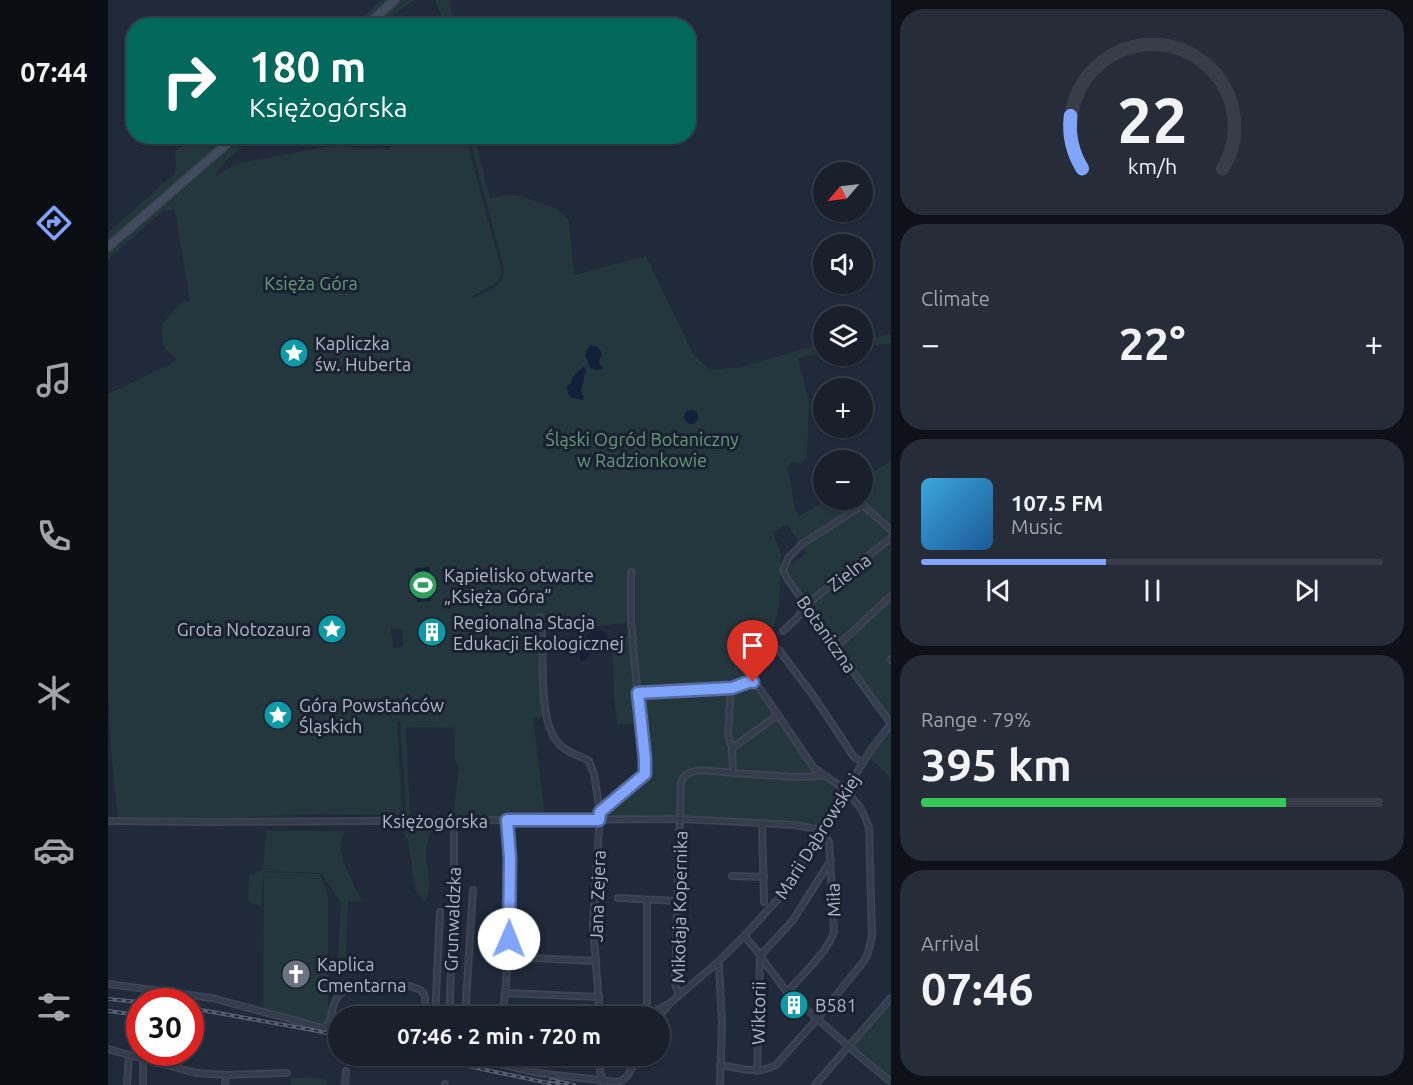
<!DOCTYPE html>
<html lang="en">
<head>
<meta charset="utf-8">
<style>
  body { margin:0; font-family:Ubuntu,sans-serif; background:#262d38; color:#f1f3f6; height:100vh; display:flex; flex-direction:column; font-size:22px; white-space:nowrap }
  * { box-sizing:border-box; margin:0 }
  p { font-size:20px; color:#9fa3a9 }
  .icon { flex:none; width:33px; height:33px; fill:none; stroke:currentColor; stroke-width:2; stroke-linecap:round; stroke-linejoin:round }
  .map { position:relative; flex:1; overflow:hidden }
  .side { display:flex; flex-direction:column; gap:9px; padding:9px; background:#0e1218; width:522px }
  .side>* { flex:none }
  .guide { position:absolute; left:18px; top:18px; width:570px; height:126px; border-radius:24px; box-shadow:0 2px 4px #0004,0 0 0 2px #373e48; background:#00695c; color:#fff; overflow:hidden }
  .needle { width:39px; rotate:242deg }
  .tools { position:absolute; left:705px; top:162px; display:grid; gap:12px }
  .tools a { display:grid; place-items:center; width:60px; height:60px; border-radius:50%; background:#19202c; box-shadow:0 2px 4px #0004,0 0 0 2px #373e48; font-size:30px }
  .speed { position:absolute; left:18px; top:988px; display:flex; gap:12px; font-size:30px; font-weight:700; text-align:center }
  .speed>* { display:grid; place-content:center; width:78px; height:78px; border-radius:50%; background:#19202c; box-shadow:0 2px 4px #0004,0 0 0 2px #373e48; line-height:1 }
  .speed .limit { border:9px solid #d22; background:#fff; color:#111 }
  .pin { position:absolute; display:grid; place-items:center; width:51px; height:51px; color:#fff; margin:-62px -26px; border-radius:50% 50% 50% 0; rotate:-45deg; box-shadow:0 0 6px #0007 }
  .pin .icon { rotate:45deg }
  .me { position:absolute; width:66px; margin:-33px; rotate:1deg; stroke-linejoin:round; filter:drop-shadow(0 0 4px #0008) }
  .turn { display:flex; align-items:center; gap:21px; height:126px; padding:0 24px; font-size:27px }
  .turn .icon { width:78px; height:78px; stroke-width:2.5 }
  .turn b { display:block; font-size:42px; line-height:51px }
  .big { font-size:45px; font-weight:700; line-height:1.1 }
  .side .card { flex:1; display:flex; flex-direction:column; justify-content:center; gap:9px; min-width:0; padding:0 21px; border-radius:24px; background:#262d38 }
  .side .dial { align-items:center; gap:0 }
  .dial svg { height:156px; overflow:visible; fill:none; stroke:#373e48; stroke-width:7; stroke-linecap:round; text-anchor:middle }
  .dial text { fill:#f1f3f6; stroke:none }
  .song { display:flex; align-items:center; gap:18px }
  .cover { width:72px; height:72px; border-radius:9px; background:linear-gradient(135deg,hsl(200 70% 55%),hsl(210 70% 35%)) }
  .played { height:6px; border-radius:3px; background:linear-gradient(90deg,#81a5fc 40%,#373e48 40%) }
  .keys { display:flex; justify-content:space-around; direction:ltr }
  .heat { display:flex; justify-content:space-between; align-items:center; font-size:33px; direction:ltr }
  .charge { height:9px; border-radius:4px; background:linear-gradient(90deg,#34c759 79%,#373e48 0) }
  .trip { position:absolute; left:220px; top:1006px; width:342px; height:60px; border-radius:30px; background:#19202c; box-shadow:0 2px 4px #0004,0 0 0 2px #373e48; font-weight:700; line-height:60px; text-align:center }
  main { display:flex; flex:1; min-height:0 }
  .tab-bar { display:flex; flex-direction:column; width:108px; justify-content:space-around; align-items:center; background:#0a0d12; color:#9fa3a9 }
  .tab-bar .icon { width:42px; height:42px }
  .tab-bar .selected { color:#81a5fc }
  .tab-bar b { font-size:27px; color:#f1f3f6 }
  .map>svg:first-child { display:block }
  .green { fill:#23373c; fill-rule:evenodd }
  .water { fill:#142039 }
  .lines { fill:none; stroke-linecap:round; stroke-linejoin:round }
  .minor-casing { stroke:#3e4554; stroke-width:8 }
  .secondary-casing { stroke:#3e4554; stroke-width:10 }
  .minor { stroke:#353c4c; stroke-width:4.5 }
  .secondary { stroke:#434b5f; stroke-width:7 }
  .rail-casing { stroke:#576073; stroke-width:4 }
  .rail { stroke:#1a2130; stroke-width:1.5; stroke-dasharray:4.5; stroke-linecap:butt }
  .route-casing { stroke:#546ba4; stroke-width:15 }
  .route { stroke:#81a5fc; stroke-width:10 }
  .labels { text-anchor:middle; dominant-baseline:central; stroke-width:6; stroke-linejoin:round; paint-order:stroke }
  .park-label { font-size:18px; fill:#697; stroke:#1a2130 }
  .poi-label { font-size:18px; fill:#b0b7c7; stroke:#1a2130; text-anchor:start }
  .street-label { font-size:18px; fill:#b0b7c7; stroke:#1a2130 }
</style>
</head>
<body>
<main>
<nav class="tab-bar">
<b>07:44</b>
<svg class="icon selected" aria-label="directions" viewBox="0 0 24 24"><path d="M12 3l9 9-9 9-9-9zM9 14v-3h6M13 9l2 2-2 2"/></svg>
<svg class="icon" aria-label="music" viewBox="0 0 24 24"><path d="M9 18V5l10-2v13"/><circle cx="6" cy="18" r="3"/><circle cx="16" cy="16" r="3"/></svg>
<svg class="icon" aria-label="phone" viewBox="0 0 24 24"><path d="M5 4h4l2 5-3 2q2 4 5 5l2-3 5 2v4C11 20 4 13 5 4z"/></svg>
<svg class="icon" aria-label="climate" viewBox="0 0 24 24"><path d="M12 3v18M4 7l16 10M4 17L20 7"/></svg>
<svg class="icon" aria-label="car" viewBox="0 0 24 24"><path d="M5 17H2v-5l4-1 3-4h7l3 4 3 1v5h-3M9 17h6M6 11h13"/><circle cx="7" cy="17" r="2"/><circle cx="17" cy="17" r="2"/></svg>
<svg class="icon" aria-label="filters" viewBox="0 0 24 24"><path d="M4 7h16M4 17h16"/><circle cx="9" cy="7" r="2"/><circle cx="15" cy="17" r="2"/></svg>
</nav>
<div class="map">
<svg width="783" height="1085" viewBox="0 0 783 1085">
  <rect width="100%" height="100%" fill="#212a3b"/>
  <g class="green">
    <polygon points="274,0 282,0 252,25 244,25"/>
    <polygon points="293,0 307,0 293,9 274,25 262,26"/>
    <polygon points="327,0 342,0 345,25 337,25"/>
    <polygon points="88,136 122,137 0,241 0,233 67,173 68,166 67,151"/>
    <path d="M134 137H146C133 148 114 161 107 176L126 165 141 161 223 146H235L247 148 281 149 289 137H359L363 158 394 272C391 285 376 290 365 295L364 298H366C383 288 398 288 395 264L365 152 362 137H367L382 198 401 195 412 196 447 208 457 215 461 222 466 275 538 256 585 354 602 370 634 367 698 348 715 345V353L690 358 701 402 699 457 692 465 685 461 679 467C685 483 683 501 690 517L719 500H754L755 478 783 461V717L782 719 779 717 678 571V568L698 553 679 524 665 532 673 554 671 607 666 627 644 635C641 651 641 669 646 685L702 766 710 775 733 791 712 824 707 827 684 823 545 817 544 816H494L493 808 533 772 530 723 509 725 506 697 504 637 523 635 521 623C492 624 457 636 430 620L428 622 402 627 403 630 427 626 431 628 433 687 437 717 425 718 437 818 345 817 351 769 347 758 346 728 313 727 298 728 302 817H298L296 767 294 758 292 721 289 722 294 811V817L292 818 282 817 277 815 204 814 98 819 10 818 3 748 0 689V394L62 364 69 358C51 348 55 343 54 324L74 302 82 301 67 209 55 211 0 259V252ZM283 629H294L295 647 285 648Z"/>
    <polygon points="783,334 783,343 755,347 755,339"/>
    <polygon points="783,729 783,781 776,771 762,758 772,741"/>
    <path d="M343 825 322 833C321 839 318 846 318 853 318 868 325 888 317 902L312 897 307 889 300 840 292 828Z"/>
    <polygon points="158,831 237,831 232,844 236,864 254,901 240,901 238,961 230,958 233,902 213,873 156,871 153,906 140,902 141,876 155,869"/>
    <polygon points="156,872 212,874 220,897 220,1023 216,1027 155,1009"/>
    <polygon points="783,1003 783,1078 745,1046"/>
    <polygon points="183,1077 219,1079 218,1085 183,1085"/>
  </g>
  <g class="water">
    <polygon points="482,345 490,347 494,354 491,362 495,369 489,370 482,368 477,354"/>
    <path d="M476 367 478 369 473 391 476 397 475 400 464 398 460 394 459 386 463 383C464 376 470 371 476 367Z"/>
    <circle cx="583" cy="417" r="7"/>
    <polygon points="321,567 323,601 309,602 307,568"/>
    <polygon points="488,630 493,631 498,634 499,640 483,650 479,658 475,661 473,660 469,651 471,644 475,640 480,641 483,639 483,637 479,638 478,636 482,632"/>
  </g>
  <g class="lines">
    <g class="minor-casing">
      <g id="minor">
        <polyline points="749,500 783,530"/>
        <polyline points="755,505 694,544 681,557 675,570 680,580 769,705 783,723"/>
        <path d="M432 617C433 623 434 629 434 635 436 664 430 724 452 745 460 753 471 755 481 761L486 774 492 812 485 925 492 1017"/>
        <polyline points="675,631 689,618 698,605 783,538"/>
        <polyline points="728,647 783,596"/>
        <polyline points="671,650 707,698 746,757 755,763"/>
        <polyline points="783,660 783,659"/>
        <polyline points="530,693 623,688 643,681 647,682 670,715 624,748"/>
        <polyline points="670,715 706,768 738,790"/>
        <polyline points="625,773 687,777 716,776"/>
        <polyline points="492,812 537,774 537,759 526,658 523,621 523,572"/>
        <path d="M0 821 97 822 573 819 687 825 708 829 715 833 721 842 726 931C721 951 693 976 679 992"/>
        <polyline points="654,823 656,902"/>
        <polyline points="624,876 656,877"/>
        <polyline points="510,898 569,901"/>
        <polyline points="636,936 650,952 652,956 679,992 755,1059 783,1082"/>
        <polyline points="400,957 488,961"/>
        <polyline points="610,962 611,966 614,1024 612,1085"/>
        <path d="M0 984 104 998 215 1028C227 1024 220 1004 233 993 236 991 241 988 245 987 258 982 309 981 316 994 319 1000 316 1011 315 1017"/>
        <polyline points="397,993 491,997"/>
        <path d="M571 995 567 984 573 782C579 764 610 772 625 773L624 748 620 734 623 688"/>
        <polyline points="327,1017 332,912"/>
        <polyline points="341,1017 346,907 346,820"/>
        <polyline points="357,1017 365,890"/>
        <path d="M394 1017C400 975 402 933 402 890 402 867 402 843 399 820"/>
        <polyline points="537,1017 558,1005"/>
        <polyline points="539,1017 539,900"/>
        <polyline points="551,1017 561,1004 610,962 636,936 673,896 764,748 783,724"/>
        <polyline points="217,1028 231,1031"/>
        <polyline points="0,1049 88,1073 118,1075 179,1073"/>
        <path d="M388 1056 389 1061 392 1064 430 1073 508 1082C521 1081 524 1066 529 1056"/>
        <polyline points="492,1056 492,1072 496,1085"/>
        <polyline points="35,1059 35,1085"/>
        <path d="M612 1065C631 1068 650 1075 668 1065L709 1019 756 961 760 953 764 936 761 828C755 810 751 803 737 792"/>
        <polyline points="649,1071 652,956 685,920 723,860"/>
        <polyline points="19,1085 21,1055"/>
        <polyline points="117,1085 118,1075"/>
        <polyline points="237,1085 238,1071"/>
        <polyline points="337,1085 337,1084"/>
        <polyline points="707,1085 783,998"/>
      </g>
    </g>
    <g class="secondary-casing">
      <g id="secondary">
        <polyline points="258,26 287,0"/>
        <polyline points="0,247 128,136"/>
      </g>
    </g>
    <use href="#minor" class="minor"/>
    <use href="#secondary" class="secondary"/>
    <g class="rail-casing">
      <g id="rail">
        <polyline points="0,999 32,1002"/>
        <polyline points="82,1008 210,1031 231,1036"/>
        <polyline points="0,1011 31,1015"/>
        <polyline points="311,1056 450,1085"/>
        <polyline points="443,1080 466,1085"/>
      </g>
    </g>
    <use href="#rail" class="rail"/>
  </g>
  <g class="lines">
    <g class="route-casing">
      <polyline id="route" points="401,939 402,858 399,820 491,820 492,812 537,774 537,759 530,693 624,688 643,681 645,682"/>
    </g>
    <use href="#route" class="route"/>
  </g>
  <defs>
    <g id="sight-disc" transform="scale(1.5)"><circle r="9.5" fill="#0f9aa8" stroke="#1a2130"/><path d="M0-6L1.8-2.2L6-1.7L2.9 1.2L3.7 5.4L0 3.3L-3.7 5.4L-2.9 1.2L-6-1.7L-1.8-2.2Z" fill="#fff"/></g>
    <g id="stadium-disc" transform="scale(1.5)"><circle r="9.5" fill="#2e9e5b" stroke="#1a2130"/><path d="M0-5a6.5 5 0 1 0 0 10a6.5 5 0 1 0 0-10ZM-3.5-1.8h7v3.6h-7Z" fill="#fff"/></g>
    <g id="building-disc" transform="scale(1.5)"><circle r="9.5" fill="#0f9aa8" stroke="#1a2130"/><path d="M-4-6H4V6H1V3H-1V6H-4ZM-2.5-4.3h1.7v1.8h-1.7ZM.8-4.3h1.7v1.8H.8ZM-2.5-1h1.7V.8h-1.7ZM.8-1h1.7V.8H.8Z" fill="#fff"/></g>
    <g id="church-disc" transform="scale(1.5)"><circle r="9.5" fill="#6b7280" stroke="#1a2130"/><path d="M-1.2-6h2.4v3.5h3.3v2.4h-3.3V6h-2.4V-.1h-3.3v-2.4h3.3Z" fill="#fff"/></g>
  </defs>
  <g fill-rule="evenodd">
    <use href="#sight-disc" x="186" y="353"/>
    <use href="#stadium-disc" x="315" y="585"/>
    <use href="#sight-disc" x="224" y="629"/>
    <use href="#building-disc" x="324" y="632"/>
    <use href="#sight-disc" x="170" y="715"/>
    <use href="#church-disc" x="188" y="974"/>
    <use href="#building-disc" x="686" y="1005"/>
  </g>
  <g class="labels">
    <g class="park-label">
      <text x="203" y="283">Księża Góra</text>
      <text x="534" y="439">Śląski Ogród Botaniczny<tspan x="534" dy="21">w Radzionkowie</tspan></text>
    </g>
    <g class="poi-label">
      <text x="207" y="343">Kapliczka<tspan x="207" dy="21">św. Huberta</tspan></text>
      <text x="336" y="575">Kąpielisko otwarte<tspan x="336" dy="21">„Księża Góra”</tspan></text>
      <text x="345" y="622">Regionalna Stacja<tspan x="345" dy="21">Edukacji Ekologicznej</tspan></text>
      <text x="203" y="629" text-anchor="end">Grota Notozaura</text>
      <text x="191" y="705">Góra Powstańców<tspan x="191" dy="21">Śląskich</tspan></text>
      <text x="209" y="964">Kaplica<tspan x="209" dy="21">Cmentarna</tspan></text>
      <text x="707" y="1005">B581</text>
    </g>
    <g class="street-label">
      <text transform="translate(741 572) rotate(-38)">Zielna</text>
      <text transform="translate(719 634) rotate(55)">Botaniczna</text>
      <text x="327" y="821">Księżogórska</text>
      <text transform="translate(709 836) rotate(-58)">Marii Dąbrowskiej</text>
      <text transform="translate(489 896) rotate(-88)">Jana Zejera</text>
      <text transform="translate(725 900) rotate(-92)">Miła</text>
      <text transform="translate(571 907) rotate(-89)">Mikołaja Kopernika</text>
      <text transform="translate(344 919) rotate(-88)">Grunwaldzka</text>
      <text transform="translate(650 1013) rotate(-89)">Wiktorii</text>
    </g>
  </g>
</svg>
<div class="tools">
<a><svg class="needle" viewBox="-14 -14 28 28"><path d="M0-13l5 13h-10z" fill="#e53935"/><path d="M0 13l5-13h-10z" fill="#9fa3a9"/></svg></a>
<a><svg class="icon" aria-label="sound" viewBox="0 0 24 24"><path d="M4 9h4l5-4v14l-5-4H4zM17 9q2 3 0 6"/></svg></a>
<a><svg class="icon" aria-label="layers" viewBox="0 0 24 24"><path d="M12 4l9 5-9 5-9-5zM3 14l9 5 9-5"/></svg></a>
<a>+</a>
<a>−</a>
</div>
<div class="speed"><div class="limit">30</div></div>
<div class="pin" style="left:645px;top:682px;background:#d93025"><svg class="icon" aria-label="arrive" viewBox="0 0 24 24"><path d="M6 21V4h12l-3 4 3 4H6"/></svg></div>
<svg class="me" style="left:401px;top:939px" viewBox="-20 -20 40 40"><circle r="19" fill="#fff"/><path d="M0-13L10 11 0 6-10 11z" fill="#81a5fc"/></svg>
<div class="trip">07:46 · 2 min · 720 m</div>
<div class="guide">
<div class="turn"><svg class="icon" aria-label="right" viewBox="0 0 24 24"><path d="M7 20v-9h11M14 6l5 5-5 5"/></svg><div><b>180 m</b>Księżogórska</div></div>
</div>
</div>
<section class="side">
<div class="card dial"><svg viewBox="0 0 100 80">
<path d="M14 69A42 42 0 1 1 86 69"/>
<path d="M14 69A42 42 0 0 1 8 42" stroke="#81a5fc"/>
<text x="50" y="56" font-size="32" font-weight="700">22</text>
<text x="50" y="72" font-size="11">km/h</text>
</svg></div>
<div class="card"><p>Climate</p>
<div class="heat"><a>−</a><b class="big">22°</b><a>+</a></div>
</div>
<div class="card">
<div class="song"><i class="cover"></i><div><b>107.5 FM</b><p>Music</p></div></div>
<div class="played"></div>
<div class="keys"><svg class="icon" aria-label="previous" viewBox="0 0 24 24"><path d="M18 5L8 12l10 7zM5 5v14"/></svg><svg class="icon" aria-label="pause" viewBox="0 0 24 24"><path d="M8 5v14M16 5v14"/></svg><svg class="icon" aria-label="next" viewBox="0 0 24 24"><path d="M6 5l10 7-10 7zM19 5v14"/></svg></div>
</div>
<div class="card"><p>Range · 79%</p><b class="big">395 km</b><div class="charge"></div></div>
<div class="card"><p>Arrival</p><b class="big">07:46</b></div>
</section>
</main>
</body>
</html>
